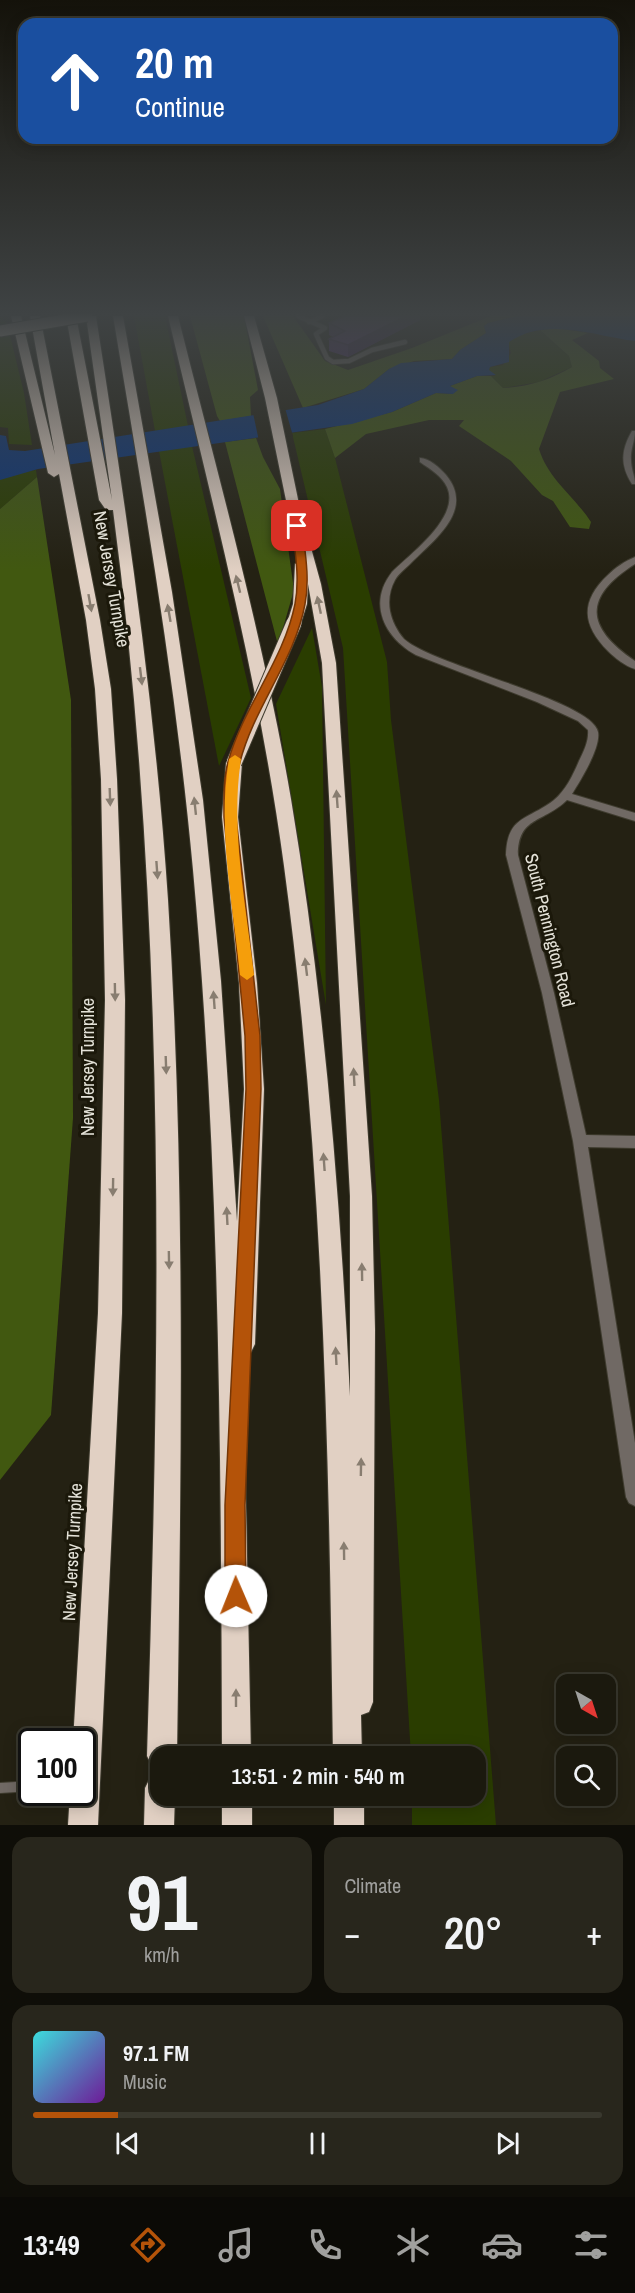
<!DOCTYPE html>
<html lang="en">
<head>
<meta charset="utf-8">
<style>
  body { margin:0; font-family:"Archivo Narrow",sans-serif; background:#28261c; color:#f1f3f6; height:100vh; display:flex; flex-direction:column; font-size:22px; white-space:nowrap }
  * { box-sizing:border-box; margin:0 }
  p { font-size:20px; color:#a0a09e }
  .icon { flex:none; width:33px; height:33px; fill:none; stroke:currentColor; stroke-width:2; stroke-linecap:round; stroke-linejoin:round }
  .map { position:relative; height:1825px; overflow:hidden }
  .panel { display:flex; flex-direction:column; gap:12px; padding:12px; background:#0f0e08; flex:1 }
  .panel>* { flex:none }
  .guide { position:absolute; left:18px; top:18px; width:600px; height:126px; border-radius:18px; box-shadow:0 3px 15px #0003,0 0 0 2px #39382e; background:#1a4fa0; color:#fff; overflow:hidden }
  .needle { width:39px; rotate:141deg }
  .tools { position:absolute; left:556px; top:1674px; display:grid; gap:12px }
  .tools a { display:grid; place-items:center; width:60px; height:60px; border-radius:12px; background:#1b190e; box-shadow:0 3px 15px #0003,0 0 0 2px #39382e; font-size:30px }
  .speed { position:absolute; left:18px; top:1728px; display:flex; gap:12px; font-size:30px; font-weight:700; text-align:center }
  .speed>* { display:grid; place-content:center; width:78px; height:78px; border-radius:50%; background:#1b190e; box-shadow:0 3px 15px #0003,0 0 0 2px #39382e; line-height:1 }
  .speed .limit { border:3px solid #111; border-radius:9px; background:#fff; color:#111 }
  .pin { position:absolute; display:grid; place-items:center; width:51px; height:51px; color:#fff; margin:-26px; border-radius:12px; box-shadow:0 3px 9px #0006 }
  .me { position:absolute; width:66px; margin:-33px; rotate:359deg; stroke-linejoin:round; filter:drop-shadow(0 0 4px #0008) }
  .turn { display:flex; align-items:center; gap:21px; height:126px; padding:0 18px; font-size:27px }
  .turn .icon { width:78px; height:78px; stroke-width:2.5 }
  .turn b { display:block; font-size:42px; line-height:51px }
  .big { font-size:45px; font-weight:600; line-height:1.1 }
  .panel .card { flex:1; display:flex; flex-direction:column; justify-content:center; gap:9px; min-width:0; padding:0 21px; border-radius:18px; background:#28261c }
  .panel .dial { align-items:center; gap:0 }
  .dial b { font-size:78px; line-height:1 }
  .song { display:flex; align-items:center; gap:18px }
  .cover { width:72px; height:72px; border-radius:9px; background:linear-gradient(135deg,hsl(180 70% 55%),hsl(280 70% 35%)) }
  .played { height:6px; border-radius:3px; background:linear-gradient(90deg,#b45309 15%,#39382e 15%) }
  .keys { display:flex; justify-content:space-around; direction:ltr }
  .heat { display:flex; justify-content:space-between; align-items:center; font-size:33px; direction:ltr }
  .panel .tiles { flex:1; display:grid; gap:12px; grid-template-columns:1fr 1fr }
  .card:last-child { grid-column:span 2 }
  .trip { position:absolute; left:150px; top:1746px; width:336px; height:60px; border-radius:18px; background:#1b190e; box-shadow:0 3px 15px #0003,0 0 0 2px #39382e; font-weight:600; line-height:60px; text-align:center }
  .tabs { display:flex; height:96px; justify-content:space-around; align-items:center; background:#0b0a06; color:#a0a09e }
  .tabs .icon { width:42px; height:42px }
  .tabs .selected { color:#b45309 }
  .tabs b { font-size:27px; color:#f1f3f6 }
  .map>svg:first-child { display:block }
  .green { fill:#2a3d00 }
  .forest { fill:#415810 }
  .water { fill:#0c3579 }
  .pier { fill:#242113 }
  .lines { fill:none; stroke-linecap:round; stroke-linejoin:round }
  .lane-far1-casing { stroke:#3f3c2f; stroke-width:6 }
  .lane-casing { stroke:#3f3c2f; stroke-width:12 }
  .street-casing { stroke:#3f3c2f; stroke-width:2 }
  .highway-casing { stroke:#3f3c2f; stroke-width:2 }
  .lane-far1 { stroke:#706964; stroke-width:4.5 }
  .lane { stroke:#706964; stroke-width:10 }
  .street { fill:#706964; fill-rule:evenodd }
  .highway { fill:#e1d0c3; fill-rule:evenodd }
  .highway-bridge-far1-casing { stroke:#3f3c2f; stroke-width:13; stroke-linecap:butt }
  .highway-bridge-casing { stroke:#3f3c2f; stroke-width:17; stroke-linecap:butt }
  .highway-bridge-far1 { stroke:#e1d0c3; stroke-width:11 }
  .highway-bridge { stroke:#e1d0c3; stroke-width:15 }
  .wall { fill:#503070 }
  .shaded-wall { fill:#41275b }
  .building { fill:#5d3882; stroke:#41275b; stroke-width:1.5 }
  .oneway { fill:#887d70 }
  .route { fill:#b45309; stroke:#753606; stroke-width:1.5 }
  .slow { fill:#f59e0b }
  .labels { text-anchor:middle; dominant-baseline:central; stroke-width:6; stroke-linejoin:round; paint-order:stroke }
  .street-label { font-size:18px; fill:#e4e2d8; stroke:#1b180a }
</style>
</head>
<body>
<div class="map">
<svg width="635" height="1825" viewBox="0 0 635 1825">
  <rect width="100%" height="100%" fill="#242113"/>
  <g class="green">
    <polygon points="0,316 7,323 24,393 32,445 9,444 8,428 0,427"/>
    <polygon points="134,316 165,316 188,426 155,431"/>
    <polygon points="540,330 569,356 572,367 539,382 503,388 491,376 495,376 489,370 490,367 503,365 511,353 508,342 519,335"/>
    <polygon points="325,429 335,458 387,662 391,720 439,1100 496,1825 412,1825 412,1796 476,1796 476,1756 411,1756 343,648 292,433"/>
    <polygon points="192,446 251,698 219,766 159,451"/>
    <polygon points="36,470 37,477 0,509 0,475"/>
    <polygon points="312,628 322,687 326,1005 276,704"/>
  </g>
  <g class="forest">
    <polygon points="190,316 244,316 258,390 250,397 251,416 220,421 217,416"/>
    <polygon points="263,316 293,316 325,361 348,370 412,348 491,316 518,316 488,323 484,326 486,333 460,350 452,359 414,361 389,369 364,389 303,408"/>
    <path d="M556 328 588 333 572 340 599 361 600 368 614 379 560 392 539 449C548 479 575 497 591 522L589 529 570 527 553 501 542 495 511 461 459 426 464 420H429L366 434 335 458 325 429 392 412 436 393 453 394 450 386 477 376H491L503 388C528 387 550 380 572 367L569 356 540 330Z"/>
    <polygon points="256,438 263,457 280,489 294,590 278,645 225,442"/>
    <polygon points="37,477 71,700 73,1118 51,1415 0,1480 0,509"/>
  </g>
  <path class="water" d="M518 316H635V341C594 336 547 316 509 342V362L490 367 489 370 496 375 477 376 450 386 458 390 453 394 436 393 392 412 352 424 38 469 0 480V435L6 436 9 450 25 451 318 405 364 389 389 369 401 363 452 359 460 350 486 333 484 326 488 323Z"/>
  <polygon class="pier" points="285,408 293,436 259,441 253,413"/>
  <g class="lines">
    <g class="lane-far1-casing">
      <g id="lane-far1">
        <polyline points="298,316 325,328 316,334 327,358 333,362 349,361 372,350 405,342"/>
        <polyline points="309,322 323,316"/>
      </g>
    </g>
    <g class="lane-casing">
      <polyline id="lane" points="0,1788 32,1786"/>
    </g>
    <g class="street-casing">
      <g id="street">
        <path d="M632 431H635C635 441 630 450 631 460 631 469 635 476 635 484H632C620 465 621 450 632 431Z"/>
        <path d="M420 458C429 458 440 468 446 475 475 510 435 539 411 563 405 569 399 573 395 580 390 589 388 600 390 611 392 621 397 631 404 639 434 666 593 701 598 732 601 748 580 781 572 794L635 813V821L567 800C544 823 518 816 518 855L554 993 586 1135 635 1136V1148L588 1147 635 1443V1506L629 1503 626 1497 573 1141 542 993 506 855C507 815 529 820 554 800 566 790 573 775 579 761 584 751 589 741 588 730L578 721 537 702 416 655C385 638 367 604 392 572 410 554 461 517 447 487 442 476 430 469 420 462Z"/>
        <path d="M635 557V564C583 597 585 627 635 661V669C625 666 615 658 608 651 582 625 580 601 608 575 615 568 625 561 635 557Z"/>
      </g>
    </g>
    <g class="highway-casing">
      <g id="highway">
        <polygon points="11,316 21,316 55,455 30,316 40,316 100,620 111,689 117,779 125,1000 122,1313 98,1825 68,1825 70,1792 82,1792 82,1742 73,1742 98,1313 105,1000 101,779 95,689 86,620 59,474 54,477 48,473"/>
        <path d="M66 316H76L112 500 86 316H96C126 510 155 703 168 900 186 1185 181 1471 177 1756H160V1770L152 1766 147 1756C160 1340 168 924 113 510H106L99 500Z"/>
        <path d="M113 316H123L172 592 203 800 221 981 237 1221 244 1089 239 983 222 817 226 763 234 758 242 763 238 817 257 983 264 1089 255 1344 251 1352 243 1356 251 1756H222C221 1460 220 1164 193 870 176 684 144 500 113 316Z"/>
        <path d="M168 316H178C218 476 263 636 291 799 324 996 340 1196 350 1396V1196L322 663 308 584 307 604 301 623 294 627 287 623 293 604 295 564 302 560 289 515 265 398 244 316H254L277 398 299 504 321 584 336 663 372 1196 375 1330 373 1702 369 1712 361 1715 362 1756H333C329 1459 324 1161 284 866 259 680 211 498 168 316Z"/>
        <polygon points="160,1773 160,1796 175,1796 174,1825 144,1825 145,1788 150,1778"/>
        <rect x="222" y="1796" width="30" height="29"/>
        <rect x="334" y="1796" width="30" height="29"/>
      </g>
    </g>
    <use href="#lane-far1" class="lane-far1"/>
    <use href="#lane" class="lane"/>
    <use href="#street" class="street"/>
    <use href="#highway" class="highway"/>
    <g class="highway-bridge-far1-casing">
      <polyline id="highway-bridge-far1" points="0,331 87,316"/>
    </g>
    <g class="highway-bridge-casing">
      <polyline id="highway-bridge" points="234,763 294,623"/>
    </g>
    <use href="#highway-bridge-far1" class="highway-bridge-far1"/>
    <use href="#highway-bridge" class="highway-bridge"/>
  </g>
  <polygon class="wall" points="345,316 420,316 420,320 348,357 329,351 329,339 333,337 329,335 329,323"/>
  <polygon class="shaded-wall" points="406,316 420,316 420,320 348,357 348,345"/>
  <polygon class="building" points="345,316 406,316 348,345 329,339 345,331 329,323"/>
  <defs><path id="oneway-solid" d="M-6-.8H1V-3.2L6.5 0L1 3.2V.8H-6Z" transform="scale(1.5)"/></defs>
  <g class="oneway">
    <use href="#oneway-solid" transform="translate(238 584) rotate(-104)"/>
    <use href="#oneway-solid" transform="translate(90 603) rotate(80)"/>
    <use href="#oneway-solid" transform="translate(319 605) rotate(-102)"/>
    <use href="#oneway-solid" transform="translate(169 613) rotate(-100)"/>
    <use href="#oneway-solid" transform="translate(141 676) rotate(83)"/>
    <use href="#oneway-solid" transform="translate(110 797) rotate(88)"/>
    <use href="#oneway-solid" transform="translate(337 799) rotate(-94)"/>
    <use href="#oneway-solid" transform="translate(195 806) rotate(-96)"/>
    <use href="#oneway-solid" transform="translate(157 870) rotate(86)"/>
    <use href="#oneway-solid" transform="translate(306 967) rotate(-97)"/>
    <use href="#oneway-solid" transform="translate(115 992) rotate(89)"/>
    <use href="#oneway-solid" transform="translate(214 1000) rotate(-94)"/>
    <use href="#oneway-solid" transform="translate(166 1065) rotate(88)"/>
    <use href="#oneway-solid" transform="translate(354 1077) rotate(-93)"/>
    <use href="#oneway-solid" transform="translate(324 1162) rotate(-94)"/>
    <use href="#oneway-solid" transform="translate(113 1187) rotate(91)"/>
    <use href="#oneway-solid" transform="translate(227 1216) rotate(-93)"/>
    <use href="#oneway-solid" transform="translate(169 1260) rotate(89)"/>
    <use href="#oneway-solid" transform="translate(362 1272) rotate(-91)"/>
    <use href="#oneway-solid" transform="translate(336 1356) rotate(-93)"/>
    <use href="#oneway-solid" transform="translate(361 1467) rotate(-89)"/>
    <use href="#oneway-solid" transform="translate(344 1551) rotate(-91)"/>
    <use href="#oneway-solid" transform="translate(236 1698) rotate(-90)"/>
  </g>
  <linearGradient id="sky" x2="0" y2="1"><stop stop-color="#14120a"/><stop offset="0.55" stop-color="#3f4344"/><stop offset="1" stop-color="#3f4344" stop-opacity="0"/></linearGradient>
  <rect width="635" height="571" fill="url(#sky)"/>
  <path class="route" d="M297 523 302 526C305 552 310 578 305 604 295 660 254 707 240 762 235 780 236 799 236 817L260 1036 261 1089 245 1505 246 1596 243 1604 236 1607 228 1604 225 1596V1505L246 1089 245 1036 224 817C224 799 223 780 228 762 243 707 284 660 295 604 300 578 295 552 292 526Z"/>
  <path class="slow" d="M235 755 241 759C230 830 246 904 254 975L247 980 240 975C233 904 217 829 229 759Z"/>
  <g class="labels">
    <g class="street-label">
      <text transform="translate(112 579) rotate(80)">New Jersey Turnpike</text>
      <text transform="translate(550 930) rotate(76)">South Pennington Road</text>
      <text transform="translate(87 1067) rotate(-90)">New Jersey Turnpike</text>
      <text transform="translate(72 1552) rotate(-87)">New Jersey Turnpike</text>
    </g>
  </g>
</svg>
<div class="tools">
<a><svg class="needle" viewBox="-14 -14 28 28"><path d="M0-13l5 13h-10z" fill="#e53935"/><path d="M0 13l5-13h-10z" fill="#a0a09e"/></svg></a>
<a><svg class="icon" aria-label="search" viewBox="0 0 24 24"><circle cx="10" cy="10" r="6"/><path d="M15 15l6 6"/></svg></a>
</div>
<div class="speed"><div class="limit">100</div></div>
<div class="pin" style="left:297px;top:526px;background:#d93025"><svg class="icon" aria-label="arrive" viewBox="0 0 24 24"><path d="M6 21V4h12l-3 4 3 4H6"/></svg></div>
<svg class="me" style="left:236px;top:1596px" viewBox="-20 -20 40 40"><circle r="19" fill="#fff"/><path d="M0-13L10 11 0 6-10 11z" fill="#b45309"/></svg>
<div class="trip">13:51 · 2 min · 540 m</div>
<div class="guide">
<div class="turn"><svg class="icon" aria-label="ahead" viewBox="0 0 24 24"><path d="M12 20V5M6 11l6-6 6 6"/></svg><div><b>20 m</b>Continue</div></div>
</div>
</div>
<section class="panel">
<div class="tiles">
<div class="card dial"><b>91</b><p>km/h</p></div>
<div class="card"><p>Climate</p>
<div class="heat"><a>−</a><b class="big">20°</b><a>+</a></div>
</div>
<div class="card">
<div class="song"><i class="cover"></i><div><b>97.1 FM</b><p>Music</p></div></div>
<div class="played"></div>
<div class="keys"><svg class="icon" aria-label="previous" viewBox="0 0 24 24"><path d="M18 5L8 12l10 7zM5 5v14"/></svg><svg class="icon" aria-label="pause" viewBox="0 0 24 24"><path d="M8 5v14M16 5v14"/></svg><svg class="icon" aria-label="next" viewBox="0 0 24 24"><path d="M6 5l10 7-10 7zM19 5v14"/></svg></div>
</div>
</div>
</section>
<nav class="tabs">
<b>13:49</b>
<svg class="icon selected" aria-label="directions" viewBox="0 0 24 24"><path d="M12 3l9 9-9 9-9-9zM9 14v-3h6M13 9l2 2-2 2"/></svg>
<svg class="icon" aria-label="music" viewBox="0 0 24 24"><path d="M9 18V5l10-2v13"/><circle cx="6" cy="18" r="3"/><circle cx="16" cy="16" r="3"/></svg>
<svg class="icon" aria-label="phone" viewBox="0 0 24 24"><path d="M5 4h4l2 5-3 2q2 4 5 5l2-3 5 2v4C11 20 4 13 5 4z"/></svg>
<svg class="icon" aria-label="climate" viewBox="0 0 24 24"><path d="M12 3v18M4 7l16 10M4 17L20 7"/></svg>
<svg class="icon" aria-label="car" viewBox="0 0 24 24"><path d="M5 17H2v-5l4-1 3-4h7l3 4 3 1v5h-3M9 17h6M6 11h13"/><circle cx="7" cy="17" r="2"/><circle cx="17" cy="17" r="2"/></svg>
<svg class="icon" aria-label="filters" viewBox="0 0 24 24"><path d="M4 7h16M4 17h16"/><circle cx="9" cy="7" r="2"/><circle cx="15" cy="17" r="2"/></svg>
</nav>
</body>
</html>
